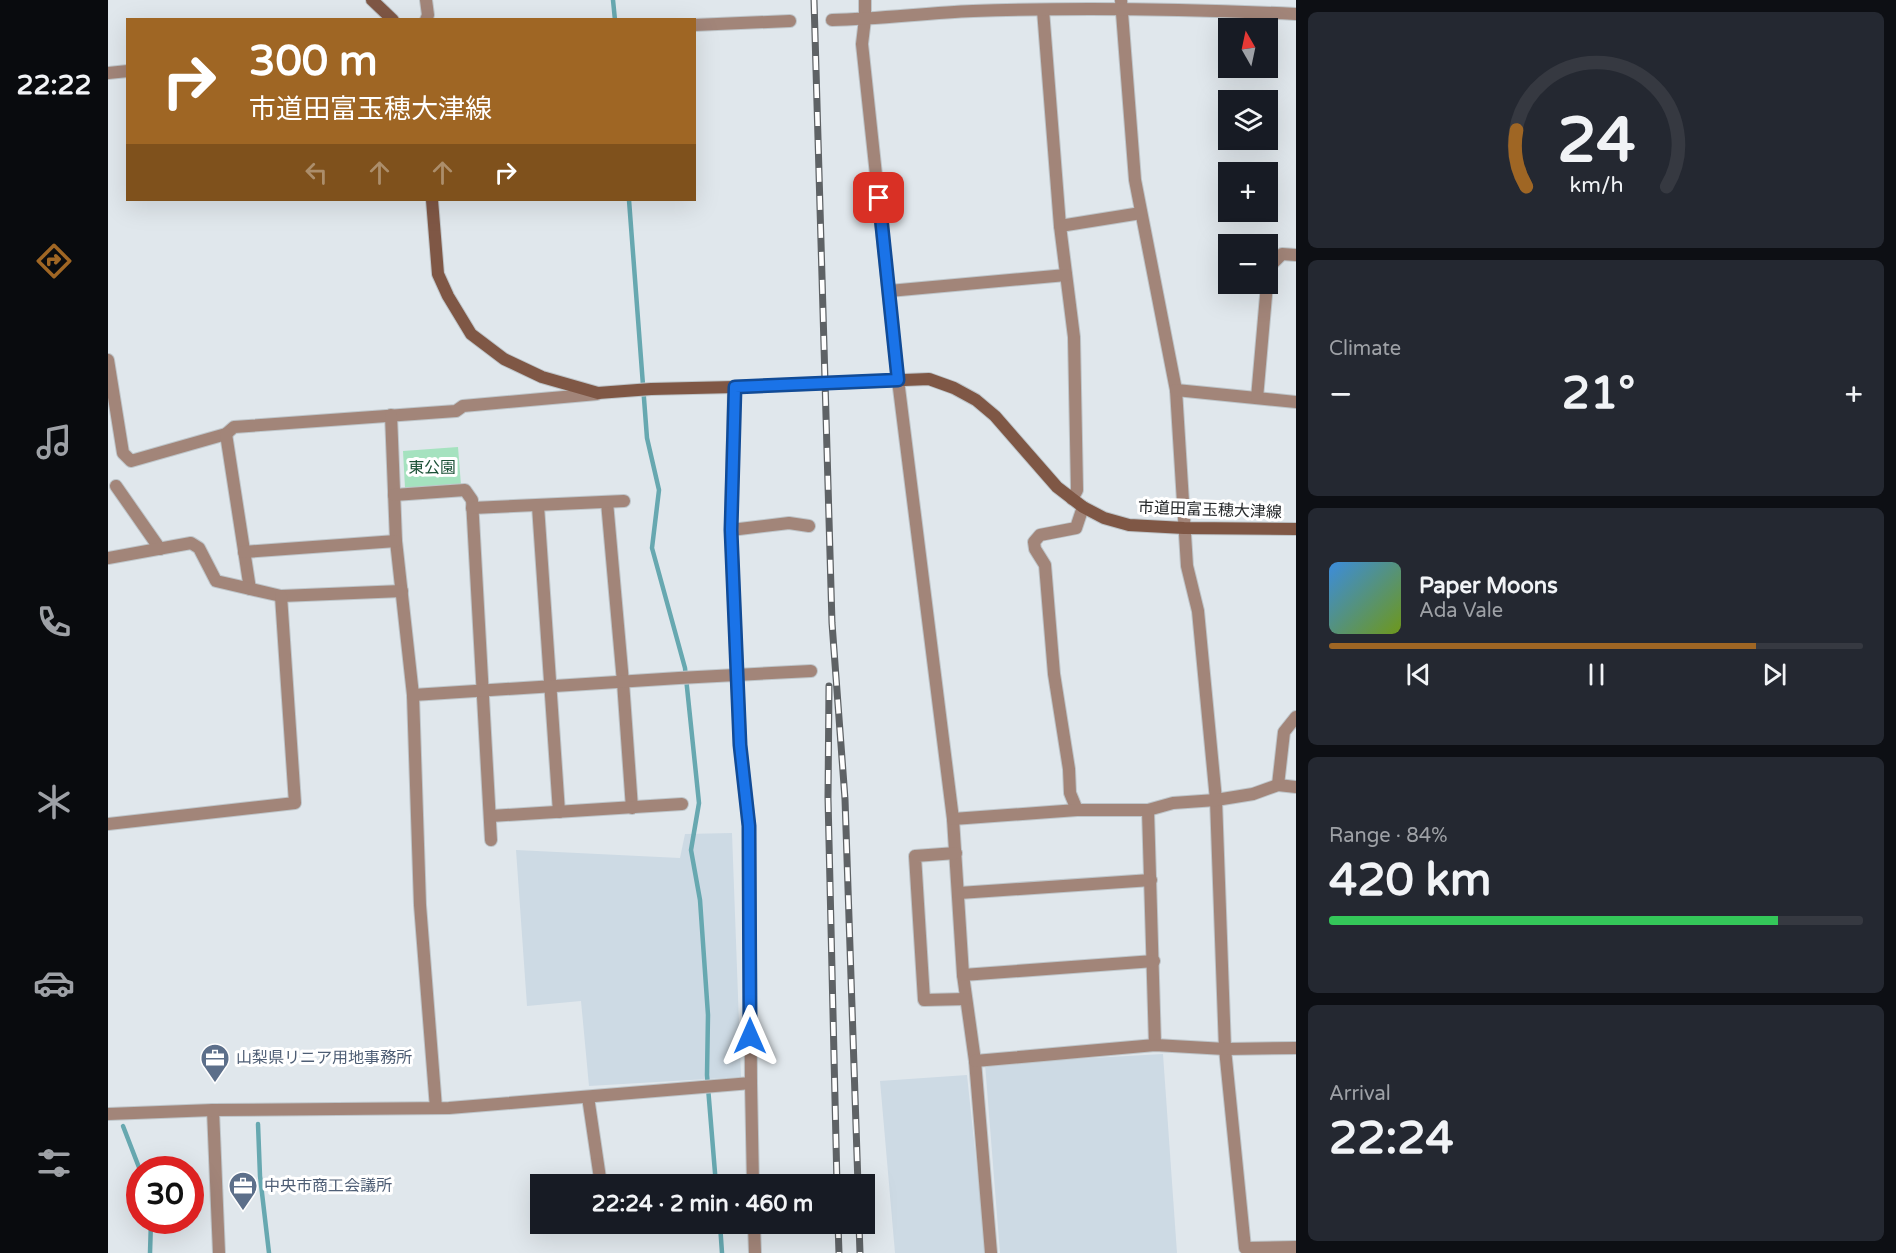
<!DOCTYPE html>
<html lang="en">
<head>
<meta charset="utf-8">
<style>
  body { margin:0; font-family:"Varela Round","Noto Sans JP",sans-serif; background:#242831; color:#f1f3f6; height:100vh; display:flex; flex-direction:column; font-size:22px; white-space:nowrap }
  * { box-sizing:border-box; margin:0 }
  p { font-size:20px; color:#9ea1a6 }
  .icon { flex:none; width:33px; height:33px; fill:none; stroke:currentColor; stroke-width:2; stroke-linecap:round; stroke-linejoin:round }
  .map { position:relative; flex:1; overflow:hidden }
  .sheet { display:flex; flex-direction:column; gap:12px; padding:12px; background:#0d0f14; width:600px }
  .sheet>* { flex:none }
  .top-card { position:absolute; left:18px; top:18px; width:570px; height:183px; border-radius:0px; box-shadow:0 6px 24px #0002; background:#9f6624; color:#fff; overflow:hidden }
  .needle { width:39px; rotate:351deg }
  .buttons { position:absolute; left:1110px; top:18px; display:grid; gap:12px }
  .buttons a { display:grid; place-items:center; width:60px; height:60px; border-radius:0px; background:#171b24; box-shadow:0 6px 24px #0002; font-size:30px }
  .speed { position:absolute; left:18px; top:1156px; display:flex; gap:12px; font-size:30px; font-weight:700; text-align:center }
  .speed>* { display:grid; place-content:center; width:78px; height:78px; border-radius:50%; background:#171b24; box-shadow:0 6px 24px #0002; line-height:1 }
  .speed .limit { border:9px solid #d22; background:#fff; color:#111 }
  .pin { position:absolute; display:grid; place-items:center; width:51px; height:51px; color:#fff; margin:-26px; border-radius:12px; box-shadow:0 3px 9px #0006 }
  .me { position:absolute; width:66px; margin:-33px; rotate:0deg; stroke-linejoin:round; filter:drop-shadow(0 0 4px #0008) }
  .turn { display:flex; align-items:center; gap:21px; height:126px; padding:0 24px; font-size:27px }
  .turn .icon { width:78px; height:78px; stroke-width:2.5 }
  .turn b { display:block; font-size:42px; line-height:51px }
  .lanes { display:flex; align-items:center; height:57px; padding:0 24px; background:#0003; justify-content:center; gap:30px; direction:ltr }
  .lanes .off { opacity:.35 }
  .big { font-size:45px; font-weight:700; line-height:1.1 }
  .sheet .card { flex:1; display:flex; flex-direction:column; justify-content:center; gap:9px; min-width:0; padding:0 21px; border-radius:9px; background:#242831 }
  .sheet .dial { align-items:center; gap:0 }
  .dial svg { height:156px; overflow:visible; fill:none; stroke:#363941; stroke-width:7; stroke-linecap:round; text-anchor:middle }
  .dial text { fill:#f1f3f6; stroke:none }
  .song { display:flex; align-items:center; gap:18px }
  .cover { width:72px; height:72px; border-radius:9px; background:linear-gradient(135deg,hsl(210 70% 55%),hsl(80 70% 35%)) }
  .played { height:6px; border-radius:3px; background:linear-gradient(90deg,#9f6624 80%,#363941 80%) }
  .keys { display:flex; justify-content:space-around; direction:ltr }
  .heat { display:flex; justify-content:space-between; align-items:center; font-size:33px; direction:ltr }
  .charge { height:9px; border-radius:4px; background:linear-gradient(90deg,#34c759 84%,#363941 0) }
  .trip { position:absolute; left:422px; top:1174px; width:345px; height:60px; border-radius:0px; background:#171b24; box-shadow:0 6px 24px #0002; font-weight:700; line-height:60px; text-align:center }
  main { display:flex; flex:1; min-height:0 }
  .tabs { display:flex; flex-direction:column; width:108px; justify-content:space-around; align-items:center; background:#090b0e; color:#9ea1a6 }
  .tabs .icon { width:42px; height:42px }
  .tabs .active { color:#9f6624 }
  .tabs b { font-size:27px; color:#f1f3f6 }
  .map>svg:first-child { display:block }
  .built { fill:#cddae4 }
  .green { fill:#a5e2bf }
  .lines { fill:none; stroke-linecap:round; stroke-linejoin:round }
  .stream { stroke:#67a8b0; stroke-width:4.5 }
  .street-casing { stroke:#bec5c9; stroke-width:14 }
  .secondary-casing { stroke:#bec5c9; stroke-width:14 }
  .street { stroke:#a28579; stroke-width:12 }
  .secondary { stroke:#7f5745; stroke-width:12 }
  .rail-casing { stroke:#5e6265; stroke-width:7 }
  .rail { stroke:#fff; stroke-width:4.5; stroke-dasharray:14; stroke-linecap:butt }
  .route-casing { stroke:#114b97; stroke-width:15 }
  .route { stroke:#1a73e8; stroke-width:10 }
  .labels { text-anchor:middle; dominant-baseline:central; stroke-width:6; stroke-linejoin:round; paint-order:stroke }
  .park-label { font-size:16px; fill:#1c5137; stroke:#fff }
  .street-label { font-size:16px; fill:#25282a; stroke:#fff }
  .service-label { font-size:16px; fill:#4e5e75; stroke:#fff; text-anchor:start }
</style>
</head>
<body>
<main>
<nav class="tabs">
<b>22:22</b>
<svg class="icon active" aria-label="directions" viewBox="0 0 24 24"><path d="M12 3l9 9-9 9-9-9zM9 14v-3h6M13 9l2 2-2 2"/></svg>
<svg class="icon" aria-label="music" viewBox="0 0 24 24"><path d="M9 18V5l10-2v13"/><circle cx="6" cy="18" r="3"/><circle cx="16" cy="16" r="3"/></svg>
<svg class="icon" aria-label="phone" viewBox="0 0 24 24"><path d="M5 4h4l2 5-3 2q2 4 5 5l2-3 5 2v4C11 20 4 13 5 4z"/></svg>
<svg class="icon" aria-label="climate" viewBox="0 0 24 24"><path d="M12 3v18M4 7l16 10M4 17L20 7"/></svg>
<svg class="icon" aria-label="car" viewBox="0 0 24 24"><path d="M5 17H2v-5l4-1 3-4h7l3 4 3 1v5h-3M9 17h6M6 11h13"/><circle cx="7" cy="17" r="2"/><circle cx="17" cy="17" r="2"/></svg>
<svg class="icon" aria-label="filters" viewBox="0 0 24 24"><path d="M4 7h16M4 17h16"/><circle cx="9" cy="7" r="2"/><circle cx="15" cy="17" r="2"/></svg>
</nav>
<div class="map">
<svg width="1188" height="1253" viewBox="0 0 1188 1253">
  <rect width="100%" height="100%" fill="#e0e7ec"/>
  <g class="built">
    <polygon points="624,833 633,1077 481,1086 473,1001 419,1006 408,850 572,858 577,834"/>
    <polygon points="1055,1054 1069,1253 892,1253 877,1064"/>
    <polygon points="859,1075 878,1253 787,1253 772,1081"/>
  </g>
  <polygon class="green" points="350,447 353,485 297,488 295,451"/>
  <g class="lines">
    <g class="stream">
      <polyline points="505,0 507,20"/>
      <polyline points="521,200 539,438 551,490 544,548 577,668 591,803 583,850 592,900 600,1015 599,1075 608,1185"/>
      <polyline points="150,1124 152,1176 161,1253"/>
      <polyline points="15,1126 32,1170"/>
      <polyline points="612,1224 614,1253"/>
      <polyline points="42,1253 43,1221"/>
    </g>
    <g class="street-casing">
      <g id="street">
        <polyline points="757,0 757,19 754,44 790,380 845,819 855,975 867,1061 883,1253"/>
        <polyline points="1013,0 1027,180 1068,390 1079,566 1090,611 1108,800 1117,1049 1137,1248 1188,1247"/>
        <polyline points="935,10 952,226 966,337 969,490 964,499"/>
        <polyline points="318,20 320,15 318,0"/>
        <path d="M724 20C771 19 818 13 865 11 973 7 1080 9 1188 14"/>
        <polyline points="586,25 682,21"/>
        <polyline points="0,73 20,71"/>
        <polyline points="952,226 1033,213"/>
        <polyline points="1160,280 1161,267 1174,254 1188,255"/>
        <polyline points="781,291 958,275"/>
        <polyline points="0,360 15,453 23,461 118,434 126,427 348,411 355,406 489,394"/>
        <polyline points="626,387 623,530 632,745 641,826 643,1083 645,1185"/>
        <polyline points="1068,390 1188,402"/>
        <polyline points="1149,398 1159,284"/>
        <polyline points="283,415 288,541 305,695 312,905 328,1108"/>
        <polyline points="118,434 142,589"/>
        <polyline points="8,486 52,549"/>
        <polyline points="286,495 357,490 364,500 383,840"/>
        <polyline points="499,502 515,682 524,808"/>
        <polyline points="430,506 451,812"/>
        <polyline points="364,508 516,501"/>
        <polyline points="623,530 681,523 701,526"/>
        <polyline points="136,552 288,541"/>
        <polyline points="0,558 83,543 91,548 108,581 173,596 294,591"/>
        <polyline points="305,695 571,678 703,671"/>
        <polyline points="1170,785 1176,732 1188,717"/>
        <polyline points="969,810 962,793 961,769 946,674 937,565 927,549 926,542 932,535 968,528 975,507"/>
        <polyline points="1040,810 1065,803 1108,800 1145,794 1170,785 1188,787"/>
        <polyline points="383,816 574,804"/>
        <polyline points="845,819 969,810 1040,810 1047,1045"/>
        <polyline points="0,824 187,803 173,596"/>
        <polyline points="848,853 807,856 816,1000 858,999"/>
        <polyline points="851,893 1043,880"/>
        <polyline points="855,975 1046,961"/>
        <polyline points="867,1061 1047,1045 1117,1049 1188,1048"/>
        <polyline points="480,1097 493,1185"/>
        <polyline points="105,1110 111,1253"/>
        <polyline points="0,1114 105,1110 341,1108 643,1083"/>
        <polyline points="646,1224 647,1253"/>
      </g>
    </g>
    <g class="secondary-casing">
      <g id="secondary">
        <polyline points="264,0 285,20"/>
        <polyline points="324,200 330,274 340,296 363,334 396,359 434,377 490,393 543,389 626,387 821,379 846,388 868,400 887,416 949,487 975,507 996,518 1021,525 1076,528 1188,529"/>
      </g>
    </g>
    <use href="#street" class="street"/>
    <use href="#secondary" class="secondary"/>
    <g class="rail-casing">
      <g id="rail">
        <polyline points="706,0 724,623 737,799 750,1185"/>
        <polyline points="721,686 720,798 729,1185"/>
        <polyline points="730,1224 731,1253"/>
        <polyline points="751,1224 752,1253"/>
      </g>
    </g>
    <use href="#rail" class="rail"/>
  </g>
  <g class="lines">
    <g class="route-casing">
      <polyline id="route" points="642,1036 641,826 632,745 623,530 627,387 790,380 771,198"/>
    </g>
    <use href="#route" class="route"/>
  </g>
  <defs>
    <g id="office-pin" transform="scale(1.5)"><path d="M0 17L-7.5 6A9.5 9.5 0 1 1 7.5 6Z" fill="#5c6f8a" stroke="#fff"/><path d="M-6-3h4V-5.5h4V-3h4V5H-6ZM-1-4.5V-3h2v-1.5ZM-6 0V1H6V0Z" fill="#fff"/></g>
  </defs>
  <g fill-rule="evenodd">
    <use href="#office-pin" x="107" y="1058"/>
    <use href="#office-pin" x="135" y="1186"/>
  </g>
  <g class="labels">
    <g class="park-label">
      <text x="324" y="468">東公園</text>
    </g>
    <g class="street-label">
      <text transform="translate(1102 510) rotate(2)">市道田富玉穂大津線</text>
    </g>
    <g class="service-label">
      <text x="128" y="1058">山梨県リニア用地事務所</text>
      <text x="156" y="1186">中央市商工会議所</text>
    </g>
  </g>
</svg>
<div class="buttons">
<a><svg class="needle" viewBox="-14 -14 28 28"><path d="M0-13l5 13h-10z" fill="#e53935"/><path d="M0 13l5-13h-10z" fill="#9ea1a6"/></svg></a>
<a><svg class="icon" aria-label="layers" viewBox="0 0 24 24"><path d="M12 4l9 5-9 5-9-5zM3 14l9 5 9-5"/></svg></a>
<a>+</a>
<a>−</a>
</div>
<div class="speed"><div class="limit">30</div></div>
<div class="pin" style="left:771px;top:198px;background:#d93025"><svg class="icon" aria-label="arrive" viewBox="0 0 24 24"><path d="M6 21V4h12l-3 4 3 4H6"/></svg></div>
<svg class="me" style="left:642px;top:1036px" viewBox="-20 -20 40 40"><path d="M0-17L14 15 0 8-14 15z" fill="#1a73e8" stroke="#fff" stroke-width="4"/></svg>
<div class="trip">22:24 · 2 min · 460 m</div>
<div class="top-card">
<div class="turn"><svg class="icon" aria-label="right" viewBox="0 0 24 24"><path d="M7 20v-9h11M14 6l5 5-5 5"/></svg><div><b>300 m</b>市道田富玉穂大津線</div></div>
<div class="lanes"><svg class="icon off" aria-label="left" viewBox="0 0 24 24"><path d="M17 20v-9H6M10 6l-5 5 5 5"/></svg><svg class="icon off" aria-label="ahead" viewBox="0 0 24 24"><path d="M12 20V5M6 11l6-6 6 6"/></svg><svg class="icon off" aria-label="ahead" viewBox="0 0 24 24"><path d="M12 20V5M6 11l6-6 6 6"/></svg><svg class="icon" aria-label="right" viewBox="0 0 24 24"><path d="M7 20v-9h11M14 6l5 5-5 5"/></svg></div>
</div>
</div>
<section class="sheet">
<div class="card dial"><svg viewBox="0 0 100 80">
<path d="M14 69A42 42 0 1 1 86 69"/>
<path d="M14 69A42 42 0 0 1 9 40" stroke="#9f6624"/>
<text x="50" y="56" font-size="32" font-weight="700">24</text>
<text x="50" y="72" font-size="11">km/h</text>
</svg></div>
<div class="card"><p>Climate</p>
<div class="heat"><a>−</a><b class="big">21°</b><a>+</a></div>
</div>
<div class="card">
<div class="song"><i class="cover"></i><div><b>Paper Moons</b><p>Ada Vale</p></div></div>
<div class="played"></div>
<div class="keys"><svg class="icon" aria-label="previous" viewBox="0 0 24 24"><path d="M18 5L8 12l10 7zM5 5v14"/></svg><svg class="icon" aria-label="pause" viewBox="0 0 24 24"><path d="M8 5v14M16 5v14"/></svg><svg class="icon" aria-label="next" viewBox="0 0 24 24"><path d="M6 5l10 7-10 7zM19 5v14"/></svg></div>
</div>
<div class="card"><p>Range · 84%</p><b class="big">420 km</b><div class="charge"></div></div>
<div class="card"><p>Arrival</p><b class="big">22:24</b></div>
</section>
</main>
</body>
</html>
